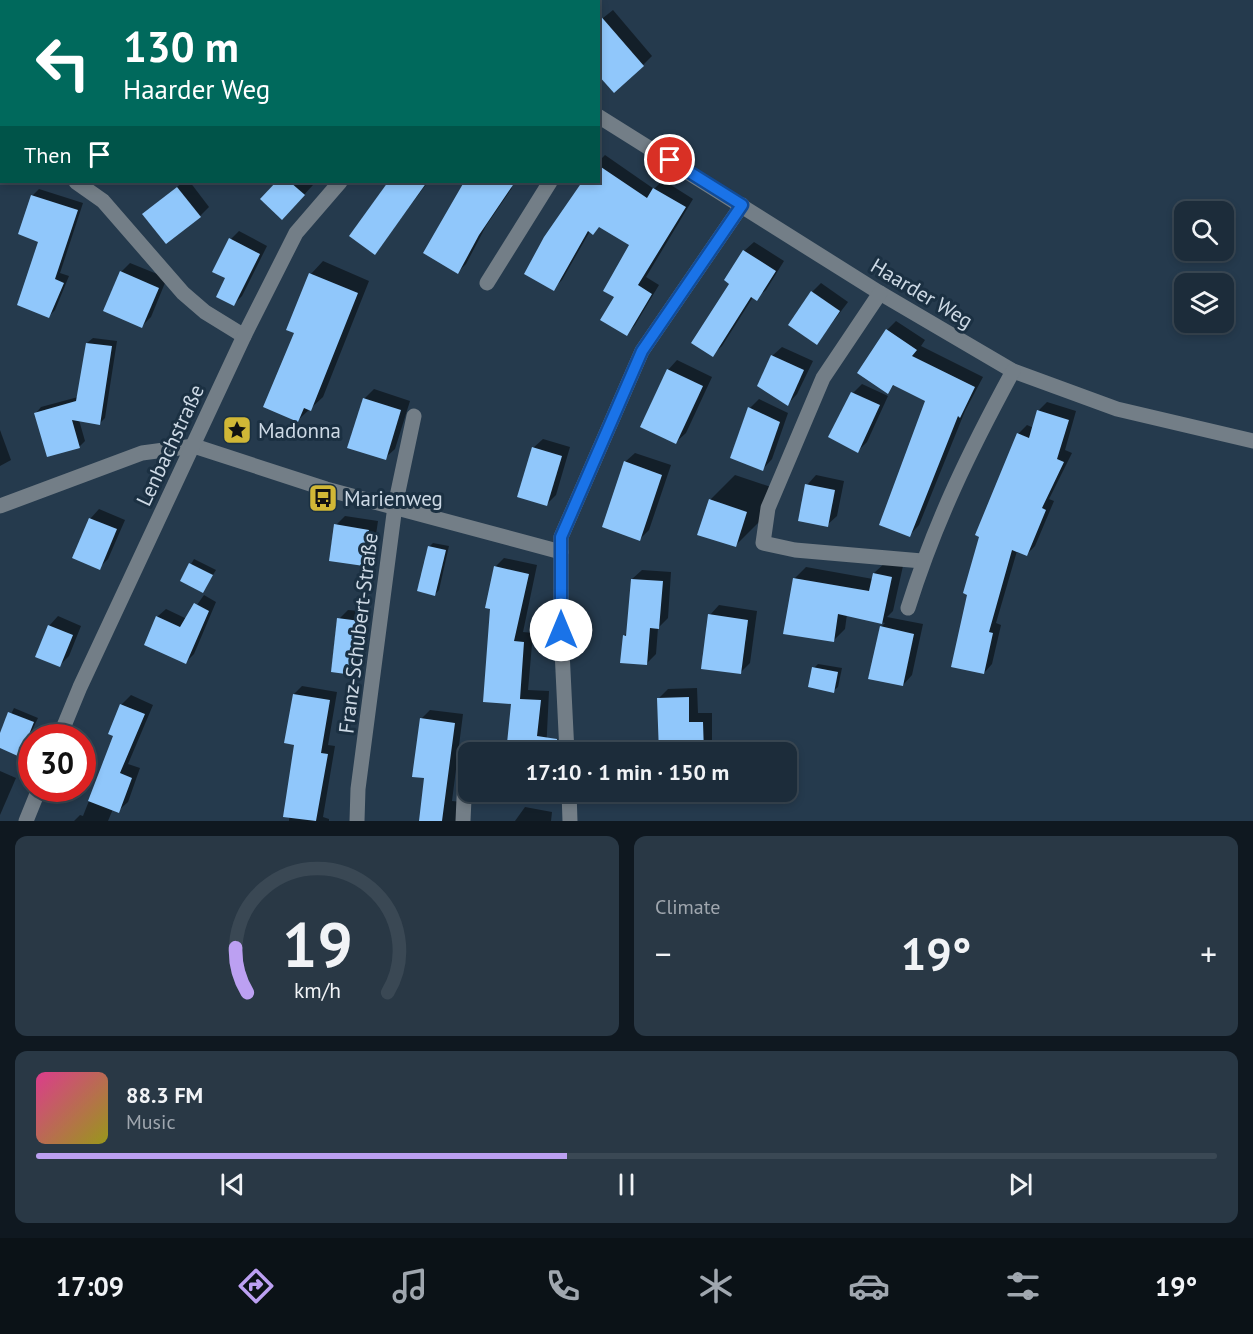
<!DOCTYPE html>
<html lang="en">
<head>
<meta charset="utf-8">
<style>
  body { margin:0; font-family:"PT Sans",sans-serif; background:#293845; color:#f1f3f6; height:100vh; display:flex; flex-direction:column; font-size:22px; white-space:nowrap }
  * { box-sizing:border-box; margin:0 }
  p { font-size:20px; color:#a0a7af }
  .icon { flex:none; width:33px; height:33px; fill:none; stroke:currentColor; stroke-width:2; stroke-linecap:round; stroke-linejoin:round }
  .map { position:relative; height:821px; overflow:hidden }
  .side { display:flex; flex-direction:column; gap:15px; padding:15px; background:#0f1820; flex:1 }
  .side>* { flex:none }
  .banner { position:absolute; left:0px; top:0px; width:600px; height:183px; box-shadow:0 3px 9px #0003,0 0 0 2px #3a4854; background:#00695c; color:#fff; overflow:hidden }
  .controls { position:absolute; left:1174px; top:201px; display:grid; gap:12px }
  .controls a { display:grid; place-items:center; width:60px; height:60px; border-radius:12px; background:#1c2c3a; box-shadow:0 3px 9px #0003,0 0 0 2px #3a4854; font-size:30px }
  .speed { position:absolute; left:18px; top:724px; display:flex; gap:12px; font-size:30px; font-weight:700; text-align:center }
  .speed>* { display:grid; place-content:center; width:78px; height:78px; border-radius:50%; background:#1c2c3a; box-shadow:0 3px 9px #0003,0 0 0 2px #3a4854; line-height:1 }
  .speed .limit { border:9px solid #d22; background:#fff; color:#111 }
  .pin { position:absolute; display:grid; place-items:center; width:51px; height:51px; color:#fff; margin:-26px; border:3px solid #fff; border-radius:50%; box-shadow:0 2px 6px #0007 }
  .me { position:absolute; width:66px; margin:-33px; rotate:0deg; stroke-linejoin:round; filter:drop-shadow(0 0 4px #0008) }
  .turn { display:flex; align-items:center; gap:21px; height:126px; padding:0 24px; font-size:27px }
  .turn .icon { width:78px; height:78px; stroke-width:2.5 }
  .turn b { display:block; font-size:42px; line-height:51px }
  .then { display:flex; align-items:center; height:57px; padding:0 24px; background:#0003; gap:12px; font-size:22px }
  .big { font-size:45px; font-weight:700; line-height:1.1 }
  .side .tile { flex:1; display:flex; flex-direction:column; justify-content:center; gap:9px; min-width:0; padding:0 21px; border-radius:12px; background:#293845 }
  .side .dial { align-items:center; gap:0 }
  .dial svg { height:156px; overflow:visible; fill:none; stroke:#3a4854; stroke-width:7; stroke-linecap:round; text-anchor:middle }
  .dial text { fill:#f1f3f6; stroke:none }
  .song { display:flex; align-items:center; gap:18px }
  .cover { width:72px; height:72px; border-radius:9px; background:linear-gradient(135deg,hsl(330 70% 55%),hsl(60 70% 35%)) }
  .played { height:6px; border-radius:3px; background:linear-gradient(90deg,#bca0f2 45%,#3a4854 45%) }
  .keys { display:flex; justify-content:space-around; direction:ltr }
  .heat { display:flex; justify-content:space-between; align-items:center; font-size:33px; direction:ltr }
  .side .tiles { flex:1; display:grid; gap:15px; grid-template-columns:1fr 1fr }
  .tile:last-child { grid-column:span 2 }
  .trip { position:absolute; left:458px; top:742px; width:339px; height:60px; border-radius:12px; background:#1c2c3a; box-shadow:0 3px 9px #0003,0 0 0 2px #3a4854; font-weight:700; line-height:60px; text-align:center }
  .menu { display:flex; height:96px; justify-content:space-around; align-items:center; background:#0b1217; color:#a0a7af }
  .menu .icon { width:42px; height:42px }
  .menu .on { color:#bca0f2 }
  .menu b { font-size:27px; color:#f1f3f6 }
  .map>svg:first-child { display:block }
  .shadow { fill:#0007 }
  .building { fill:#90c7fb }
  .lines { fill:none; stroke-linecap:round; stroke-linejoin:round }
  .minor { stroke:#737e87; stroke-width:15 }
  .route-casing { stroke:#114b97; stroke-width:15 }
  .route { stroke:#1a73e8; stroke-width:10 }
  .labels { text-anchor:middle; dominant-baseline:central; stroke-width:6; stroke-linejoin:round; paint-order:stroke }
  .street-label { font-size:21px; fill:#cdd9e5; stroke:#1b3042 }
  .poi-label { font-size:21px; fill:#cdd9e5; stroke:#1b3042; text-anchor:start }
</style>
</head>
<body>
<div class="map">
<svg width="1253" height="821" viewBox="0 0 1253 821">
  <rect width="100%" height="100%" fill="#253a4d"/>
  <g class="shadow">
    <polygon points="133,0 186,0 131,2"/>
    <polygon points="613,10 652,56 643,65 598,22"/>
    <polygon points="605,155 654,189 663,180 693,199 646,277 659,285 635,325 627,334 616,297 631,245 600,226 590,231 562,280 553,289 546,238 584,182 598,182 598,162"/>
    <polygon points="183,182 190,182 209,207 200,216 144,214"/>
    <polygon points="278,182 310,182 313,185 291,209 262,199"/>
    <polygon points="393,182 428,182 375,253 387,190"/>
    <polygon points="466,182 503,182 512,188 486,226 466,264 458,272 425,252"/>
    <polygon points="39,189 83,203 60,273 69,276 55,310 49,316 32,196"/>
    <polygon points="239,231 267,246 242,296 234,304 227,278 231,239"/>
    <polygon points="754,242 784,261 766,290 756,299 753,297 722,346 712,355 731,283 744,251"/>
    <polygon points="323,261 369,281 323,397 298,420 296,332 288,329 311,274"/>
    <polygon points="130,263 167,278 151,317 142,326 121,272"/>
    <polygon points="821,283 848,302 817,343 812,292"/>
    <polygon points="896,321 925,340 921,346 983,377 965,411 919,525 910,535 927,400 895,384 888,392 887,330"/>
    <polygon points="93,338 117,341 105,418 99,424 79,420 85,441 79,447 36,413 41,407 78,397 87,343"/>
    <polygon points="782,347 813,361 797,394 788,404 772,356"/>
    <polygon points="677,360 712,377 686,433 676,442 668,370"/>
    <polygon points="862,384 888,396 867,442 858,451 853,393"/>
    <polygon points="374,389 410,401 395,449 385,458 364,399"/>
    <polygon points="759,399 788,413 772,459 763,469 750,408"/>
    <polygon points="1047,402 1076,411 1065,450 1072,453 1049,499 1054,501 1035,546 1026,555 1017,551 996,623 1001,625 992,664 984,673 953,666 1018,434 1027,425 1034,428 1038,411"/>
    <polygon points="0,430 11,460 0,466"/>
    <polygon points="543,439 570,447 556,495 547,504 533,448"/>
    <polygon points="635,453 671,465 649,530 640,539 625,462"/>
    <polygon points="735,475 771,487 760,521 735,546 710,500"/>
    <polygon points="816,475 844,481 837,516 827,525 807,485"/>
    <polygon points="99,509 125,520 108,559 99,568 90,519"/>
    <polygon points="345,516 378,521 373,555 363,565 336,525"/>
    <polygon points="433,543 449,546 439,590 435,594 429,547"/>
    <polygon points="504,558 537,565 523,632 533,633 528,690 549,691 546,753 507,753 512,703 492,608 495,567"/>
    <polygon points="194,559 216,570 203,591 182,580"/>
    <polygon points="886,562 903,566 893,611 887,617 923,624 912,675 903,685 881,627 885,623 847,614 845,629 833,641 794,579 806,567 873,579 874,573"/>
    <polygon points="642,570 671,572 668,618 658,628 656,654 647,663 624,636 628,632 632,579"/>
    <polygon points="204,595 216,602 194,654 186,662 157,617 166,609 187,619"/>
    <polygon points="719,605 757,611 750,663 740,673 710,615"/>
    <polygon points="348,610 368,612 362,664 353,673 339,619"/>
    <polygon points="58,616 81,626 69,656 60,665 49,626"/>
    <polygon points="818,664 842,668 838,687 833,691 814,668"/>
    <polygon points="302,686 337,692 328,745 335,746 323,817 329,819 329,821 289,821 296,744 294,694"/>
    <polygon points="697,688 698,713 712,713 712,745 704,753 660,753 659,698 668,689"/>
    <polygon points="131,695 153,705 128,764 140,768 128,802 118,811 113,809 108,821 74,821 80,815 83,816 115,735 121,705"/>
    <polygon points="14,708 38,718 20,755 0,747 0,737"/>
    <polygon points="430,710 463,714 452,801 462,802 460,821 420,821 426,777 421,719"/>
    <polygon points="0,771 16,778 0,815"/>
    <polygon points="525,807 552,812 551,821 515,821"/>
  </g>
  <g class="building">
    <polygon points="598,13 644,66 614,93 598,75"/>
    <polygon points="598,165 647,198 653,188 686,207 638,285 652,294 627,336 600,320 614,297 603,291 629,245 599,227 593,235 588,231 554,291 524,274 544,237 582,182 598,182"/>
    <polygon points="276,182 290,182 305,195 282,220 260,199"/>
    <polygon points="388,182 427,182 375,255 349,236"/>
    <polygon points="464,182 515,182 479,235 458,274 423,253"/>
    <polygon points="177,187 201,217 166,244 142,214"/>
    <polygon points="31,195 78,210 55,279 64,283 49,318 17,305 38,242 18,234"/>
    <polygon points="229,238 260,254 234,306 216,297 225,278 212,272"/>
    <polygon points="743,250 776,271 757,301 751,297 713,357 691,343 729,284 724,280"/>
    <polygon points="120,271 159,288 142,328 103,311"/>
    <polygon points="309,273 358,293 311,411 304,408 298,422 263,407 294,333 286,330"/>
    <polygon points="811,291 840,311 817,345 788,325"/>
    <polygon points="886,329 917,350 912,356 975,387 960,418 958,416 910,537 879,525 925,401 893,385 888,394 857,373"/>
    <polygon points="86,343 112,346 100,425 72,420 80,448 47,457 34,413 76,401"/>
    <polygon points="771,355 804,370 788,406 757,386"/>
    <polygon points="667,369 703,386 676,444 640,427"/>
    <polygon points="851,392 880,405 858,453 828,437"/>
    <polygon points="363,398 401,410 386,460 347,448"/>
    <polygon points="748,407 780,422 763,471 730,458"/>
    <polygon points="1037,410 1069,420 1057,459 1064,462 1042,508 1046,510 1027,556 1012,550 989,632 993,633 984,674 951,667 967,595 963,593 979,537 975,535 1017,433 1029,438"/>
    <polygon points="532,447 562,456 547,506 517,497"/>
    <polygon points="624,461 662,475 640,541 602,527"/>
    <polygon points="805,484 835,490 828,527 798,521"/>
    <polygon points="709,499 747,512 736,547 697,535"/>
    <polygon points="89,518 117,529 100,570 72,558"/>
    <polygon points="334,524 369,530 364,566 329,561"/>
    <polygon points="428,546 446,550 435,596 417,591"/>
    <polygon points="189,563 213,575 203,593 180,581"/>
    <polygon points="494,566 529,574 514,641 524,642 520,699 541,700 537,736 557,739 557,753 506,753 511,704 483,702 490,609 485,608"/>
    <polygon points="873,573 892,577 882,624 838,614 834,642 783,634 793,578 869,591"/>
    <polygon points="631,579 663,581 659,629 650,628 647,665 620,663 623,635 626,636"/>
    <polygon points="194,603 209,611 186,664 144,645 156,616 180,627"/>
    <polygon points="708,614 748,620 741,674 701,669"/>
    <polygon points="337,618 360,621 353,675 331,672"/>
    <polygon points="48,625 73,635 60,667 35,657"/>
    <polygon points="880,626 914,634 903,686 868,679"/>
    <polygon points="812,667 838,672 834,693 808,687"/>
    <polygon points="293,694 330,700 321,753 328,754 316,821 283,817 294,745 284,743"/>
    <polygon points="689,697 689,722 703,722 704,753 659,753 657,698"/>
    <polygon points="120,704 145,714 120,773 132,778 119,813 88,801 113,736 108,734"/>
    <polygon points="8,712 34,722 20,757 0,748 0,733"/>
    <polygon points="420,718 455,723 442,821 419,821 424,778 412,777"/>
  </g>
  <g class="lines">
    <g class="minor">
      <polyline points="435,0 437,2"/>
      <polyline points="216,2 218,0"/>
      <polyline points="590,2 591,0"/>
      <polyline points="598,116 880,293 1013,371 1117,409 1253,441"/>
      <polyline points="0,158 2,158"/>
      <polyline points="76,182 103,201 183,293 205,312 244,336"/>
      <polyline points="487,283 550,182"/>
      <polyline points="880,293 823,378 768,508 763,543 795,550 922,561"/>
      <polyline points="0,506 142,453 194,446 326,489 561,552"/>
      <path d="M908 608C935 522 970 450 1013 371"/>
      <polyline points="59,738 80,687 244,336 296,233 340,182"/>
      <polyline points="567,753 561,630 561,537 642,351 742,205"/>
      <polyline points="569,792 570,821"/>
      <polyline points="26,821 39,789"/>
      <polyline points="357,821 358,789 395,506 414,416"/>
      <polyline points="463,821 466,754"/>
    </g>
  </g>
  <g class="lines">
    <g class="route-casing">
      <polyline id="route" points="561,630 561,537 642,351 742,205 670,160"/>
    </g>
    <use href="#route" class="route"/>
  </g>
  <defs>
    <g id="sight-square" transform="scale(1.5)"><rect x="-9" y="-9" width="18" height="18" rx="4" fill="#d1b736" stroke="#1b3042"/><path d="M0-6L1.8-2.2L6-1.7L2.9 1.2L3.7 5.4L0 3.3L-3.7 5.4L-2.9 1.2L-6-1.7L-1.8-2.2Z" fill="#111"/></g>
    <g id="bus-square" transform="scale(1.5)"><rect x="-9" y="-9" width="18" height="18" rx="4" fill="#d1b736" stroke="#1b3042"/><path d="M-5-6H5V4H4V6H2V4H-2V6H-4V4H-5ZM-3.5-4V0h7V-4ZM-3.5 1.2v1.5H-2V1.2ZM2 1.2v1.5H3.5V1.2Z" fill="#111"/></g>
  </defs>
  <g fill-rule="evenodd">
    <use href="#sight-square" x="237" y="430"/>
    <use href="#bus-square" x="323" y="498"/>
  </g>
  <g class="labels">
    <g class="street-label">
      <text transform="translate(922 293) rotate(31)">Haarder Weg</text>
      <text transform="translate(170 445) rotate(-65)">Lenbachstraße</text>
      <text transform="translate(358 633) rotate(-83)">Franz-Schubert-Straße</text>
    </g>
    <g class="poi-label">
      <text x="258" y="430">Madonna</text>
      <text x="344" y="498">Marienweg</text>
    </g>
  </g>
</svg>
<div class="controls">
<a><svg class="icon" aria-label="search" viewBox="0 0 24 24"><circle cx="10" cy="10" r="6"/><path d="M15 15l6 6"/></svg></a>
<a><svg class="icon" aria-label="layers" viewBox="0 0 24 24"><path d="M12 4l9 5-9 5-9-5zM3 14l9 5 9-5"/></svg></a>
</div>
<div class="speed"><div class="limit">30</div></div>
<div class="pin" style="left:670px;top:160px;background:#d93025"><svg class="icon" aria-label="arrive" viewBox="0 0 24 24"><path d="M6 21V4h12l-3 4 3 4H6"/></svg></div>
<svg class="me" style="left:561px;top:630px" viewBox="-20 -20 40 40"><circle r="19" fill="#fff"/><path d="M0-13L10 11 0 6-10 11z" fill="#1a73e8"/></svg>
<div class="trip">17:10 · 1 min · 150 m</div>
<div class="banner">
<div class="turn"><svg class="icon" aria-label="left" viewBox="0 0 24 24"><path d="M17 20v-9H6M10 6l-5 5 5 5"/></svg><div><b>130 m</b>Haarder Weg</div></div>
<div class="then">Then<svg class="icon" aria-label="arrive" viewBox="0 0 24 24"><path d="M6 21V4h12l-3 4 3 4H6"/></svg></div>
</div>
</div>
<section class="side">
<div class="tiles">
<div class="tile dial"><svg viewBox="0 0 100 80">
<path d="M14 69A42 42 0 1 1 86 69"/>
<path d="M14 69A42 42 0 0 1 8 46" stroke="#bca0f2"/>
<text x="50" y="56" font-size="32" font-weight="700">19</text>
<text x="50" y="72" font-size="11">km/h</text>
</svg></div>
<div class="tile"><p>Climate</p>
<div class="heat"><a>−</a><b class="big">19°</b><a>+</a></div>
</div>
<div class="tile">
<div class="song"><i class="cover"></i><div><b>88.3 FM</b><p>Music</p></div></div>
<div class="played"></div>
<div class="keys"><svg class="icon" aria-label="previous" viewBox="0 0 24 24"><path d="M18 5L8 12l10 7zM5 5v14"/></svg><svg class="icon" aria-label="pause" viewBox="0 0 24 24"><path d="M8 5v14M16 5v14"/></svg><svg class="icon" aria-label="next" viewBox="0 0 24 24"><path d="M6 5l10 7-10 7zM19 5v14"/></svg></div>
</div>
</div>
</section>
<nav class="menu">
<b>17:09</b>
<svg class="icon on" aria-label="directions" viewBox="0 0 24 24"><path d="M12 3l9 9-9 9-9-9zM9 14v-3h6M13 9l2 2-2 2"/></svg>
<svg class="icon" aria-label="music" viewBox="0 0 24 24"><path d="M9 18V5l10-2v13"/><circle cx="6" cy="18" r="3"/><circle cx="16" cy="16" r="3"/></svg>
<svg class="icon" aria-label="phone" viewBox="0 0 24 24"><path d="M5 4h4l2 5-3 2q2 4 5 5l2-3 5 2v4C11 20 4 13 5 4z"/></svg>
<svg class="icon" aria-label="climate" viewBox="0 0 24 24"><path d="M12 3v18M4 7l16 10M4 17L20 7"/></svg>
<svg class="icon" aria-label="car" viewBox="0 0 24 24"><path d="M5 17H2v-5l4-1 3-4h7l3 4 3 1v5h-3M9 17h6M6 11h13"/><circle cx="7" cy="17" r="2"/><circle cx="17" cy="17" r="2"/></svg>
<svg class="icon" aria-label="filters" viewBox="0 0 24 24"><path d="M4 7h16M4 17h16"/><circle cx="9" cy="7" r="2"/><circle cx="15" cy="17" r="2"/></svg>
<b>19°</b>
</nav>
</body>
</html>
